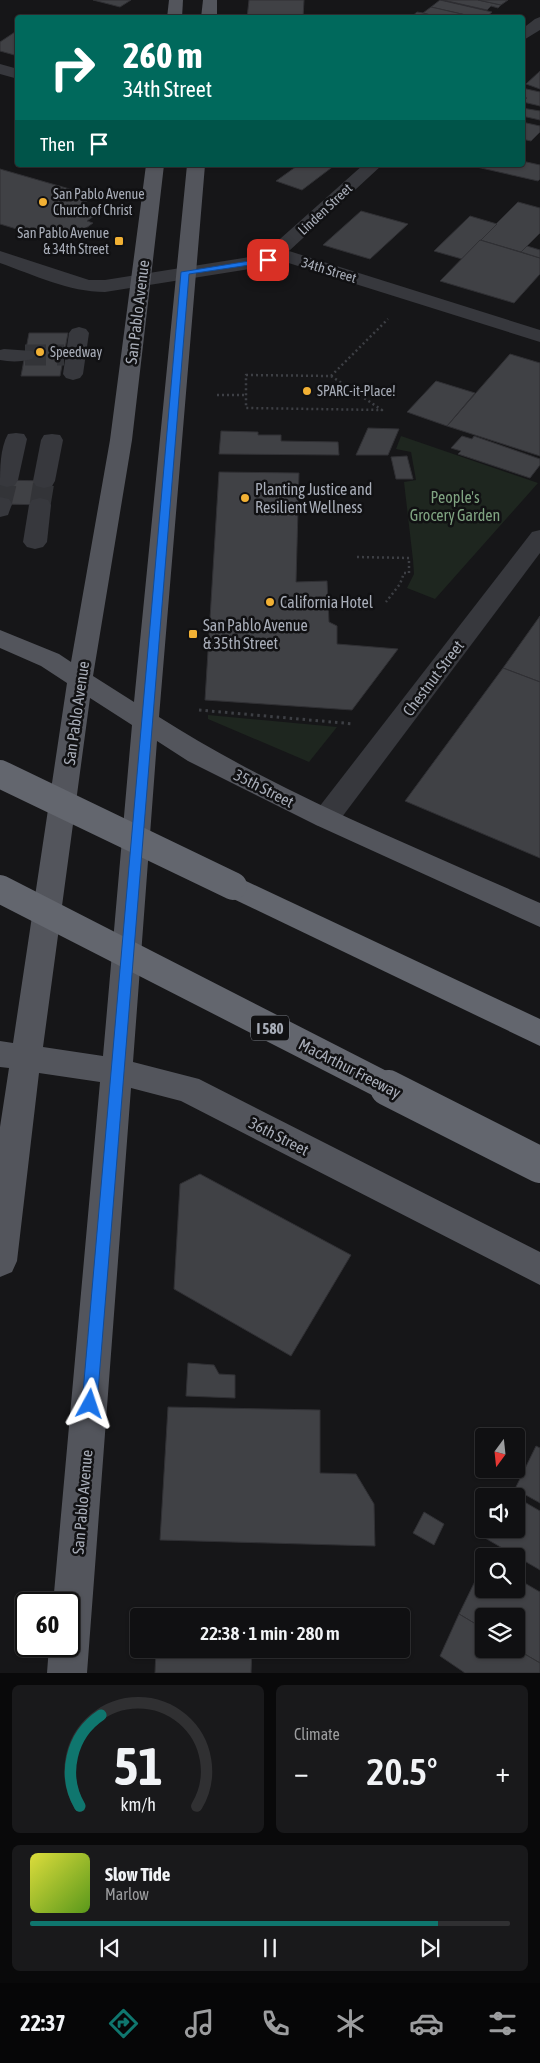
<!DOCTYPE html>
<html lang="en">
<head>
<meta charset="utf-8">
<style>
  body { margin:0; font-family:"Asap Condensed",sans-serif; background:#19191b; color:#f1f3f6; height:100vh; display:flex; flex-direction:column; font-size:19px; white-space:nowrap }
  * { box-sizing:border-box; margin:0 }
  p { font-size:16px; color:#9c9d9f }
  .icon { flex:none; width:28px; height:28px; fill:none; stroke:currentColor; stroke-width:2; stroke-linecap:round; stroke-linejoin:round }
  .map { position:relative; height:1673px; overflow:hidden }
  .panel { display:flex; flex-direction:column; gap:12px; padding:12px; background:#09090a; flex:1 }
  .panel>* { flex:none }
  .guide { position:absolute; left:15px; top:15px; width:510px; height:152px; border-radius:5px; box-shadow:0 1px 4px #0004,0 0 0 1px #303032; background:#00695c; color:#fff; overflow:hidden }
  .needle { width:32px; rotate:195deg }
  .tools { position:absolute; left:475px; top:1428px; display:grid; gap:10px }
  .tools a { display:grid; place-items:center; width:50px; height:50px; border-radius:5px; background:#101012; box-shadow:0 1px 4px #0004,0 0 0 1px #303032; font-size:25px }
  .speed { position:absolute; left:15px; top:1592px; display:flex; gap:10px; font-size:25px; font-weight:700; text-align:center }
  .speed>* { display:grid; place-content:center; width:65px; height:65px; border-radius:50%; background:#101012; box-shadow:0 1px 4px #0004,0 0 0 1px #303032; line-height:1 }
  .speed .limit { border:2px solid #111; border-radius:8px; background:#fff; color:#111 }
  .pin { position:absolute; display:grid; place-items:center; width:42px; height:42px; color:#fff; margin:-21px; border-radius:10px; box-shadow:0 2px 8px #0006 }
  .me { position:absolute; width:55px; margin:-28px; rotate:5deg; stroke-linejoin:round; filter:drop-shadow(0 0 4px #0008) }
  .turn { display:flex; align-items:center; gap:18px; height:105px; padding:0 25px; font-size:22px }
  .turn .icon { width:65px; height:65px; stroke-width:2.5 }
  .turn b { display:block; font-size:35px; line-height:42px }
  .then { display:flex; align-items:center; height:48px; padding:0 25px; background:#0003; gap:10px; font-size:19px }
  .big { font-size:38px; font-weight:600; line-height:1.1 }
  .panel .widget { flex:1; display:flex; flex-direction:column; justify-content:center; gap:8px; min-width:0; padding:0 18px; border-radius:8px; background:#19191b }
  .panel .dial { align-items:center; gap:0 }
  .dial svg { height:130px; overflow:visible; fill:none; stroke:#303032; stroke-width:7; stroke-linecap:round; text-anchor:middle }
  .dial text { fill:#f1f3f6; stroke:none }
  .song { display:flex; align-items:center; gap:15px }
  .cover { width:60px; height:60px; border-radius:8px; background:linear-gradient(135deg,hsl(60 70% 55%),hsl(90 70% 35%)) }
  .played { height:5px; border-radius:2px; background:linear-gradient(90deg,#0f766e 85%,#303032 85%) }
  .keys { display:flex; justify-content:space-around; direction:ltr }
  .heat { display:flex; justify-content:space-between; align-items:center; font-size:28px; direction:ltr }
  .panel .tiles { flex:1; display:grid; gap:12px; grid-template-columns:1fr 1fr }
  .widget:last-child { grid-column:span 2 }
  .trip { position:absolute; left:130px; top:1608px; width:280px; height:50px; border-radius:5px; background:#101012; box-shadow:0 1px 4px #0004,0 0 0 1px #303032; font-weight:600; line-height:50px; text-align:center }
  .tabs { display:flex; height:80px; justify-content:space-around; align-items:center; background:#060607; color:#9c9d9f }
  .tabs .icon { width:35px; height:35px }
  .tabs .current { color:#0f766e }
  .tabs b { font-size:22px; color:#f1f3f6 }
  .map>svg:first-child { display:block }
  .green { fill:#1e261f }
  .building { fill:#404145; stroke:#303034 }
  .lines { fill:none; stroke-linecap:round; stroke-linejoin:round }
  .minor-tunnel { stroke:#333438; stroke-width:21; stroke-dasharray:21 11; stroke-linecap:butt }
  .path-far1 { stroke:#3d3f44; stroke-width:2.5; stroke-dasharray:2 3; stroke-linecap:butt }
  .path { stroke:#3d3f44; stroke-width:3; stroke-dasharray:2.5 4; stroke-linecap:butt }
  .minor { fill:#37383d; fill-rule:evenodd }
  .major { fill:#53555c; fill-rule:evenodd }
  .highway { fill:#63666e; fill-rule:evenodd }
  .highway-bridge-far1 { stroke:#63666e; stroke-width:28 }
  .highway-bridge { stroke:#63666e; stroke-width:36 }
  .route { fill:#1a73e8; stroke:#114b97 }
  .poi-dot { fill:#f2b134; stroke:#111113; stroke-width:2 }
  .labels { text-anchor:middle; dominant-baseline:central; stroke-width:5; stroke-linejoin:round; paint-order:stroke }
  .far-poi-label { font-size:14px; fill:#a8adb8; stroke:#111113; text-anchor:start }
  .far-street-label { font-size:14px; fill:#a8adb8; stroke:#111113 }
  .shield { fill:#111113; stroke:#7b7e86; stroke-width:1 }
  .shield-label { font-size:15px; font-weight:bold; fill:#a8adb8 }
  .street-label { font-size:16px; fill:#a8adb8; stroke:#111113 }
  .poi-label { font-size:16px; fill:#a8adb8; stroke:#111113; text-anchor:start }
  .park-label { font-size:16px; fill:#7fa381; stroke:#111113 }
</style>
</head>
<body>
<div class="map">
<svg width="540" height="1673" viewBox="0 0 540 1673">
  <rect width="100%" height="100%" fill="#161618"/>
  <g class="green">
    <polygon points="401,436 538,483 435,599 407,588 414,574 413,560 404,482 416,480 411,452 396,449"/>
    <polygon points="208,715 337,727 309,762 208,719"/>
  </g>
  <g class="building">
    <polygon points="93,0 131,0 120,7"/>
    <polygon points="249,0 304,0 303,18 247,18"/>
    <polygon points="440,0 492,12 485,18 479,18 431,7"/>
    <polygon points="443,0 478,0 501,5 498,8 491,6 487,10"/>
    <polygon points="478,0 508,0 501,5"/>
    <polygon points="431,7 479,18 442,18 423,13"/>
    <polygon points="417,12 423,13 442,18 410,18"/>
    <polygon points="18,30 18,56 0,51 0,42"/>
    <polygon points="540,71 540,89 526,84"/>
    <polygon points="522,88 540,92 540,106 523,102 527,98 522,96"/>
    <polygon points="522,108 540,111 540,120 522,116"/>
    <polygon points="522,122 540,126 540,132 531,141 522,139"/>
    <polygon points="522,161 540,165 540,179 538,181 468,165 522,165"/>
    <polygon points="239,165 335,165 302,190 276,181 297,166"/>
    <polygon points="0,169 94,196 79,207 98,213 87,221 93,223 75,236 63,232 53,240 0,224"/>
    <polygon points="518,202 540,208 540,233 521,252 480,240"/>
    <polygon points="361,211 408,224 370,259 323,245"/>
    <polygon points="470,216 497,224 462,259 434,251"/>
    <polygon points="480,240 540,258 540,274 514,303 440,281"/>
    <polygon points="527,246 540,250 540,258 521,252"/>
    <polygon points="29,333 68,333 60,376 21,376"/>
    <polygon points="510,354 540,363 540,456 447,426"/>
    <polygon points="436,381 475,393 447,426 407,412"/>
    <polygon points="368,428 399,429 388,455 356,455"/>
    <polygon points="221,431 258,432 258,435 281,435 281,441 338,442 339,455 219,454"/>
    <polygon points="462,436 472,439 474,436 540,459 540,465 530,478 458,454 461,451 451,448"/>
    <polygon points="407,456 413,479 396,479 391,457"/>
    <polygon points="219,472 299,473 296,582 327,581 329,622 337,626 337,644 398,649 352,710 205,700"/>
    <polygon points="0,480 50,481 46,505 0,504"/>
    <polygon points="540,616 540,682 503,668"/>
    <polygon points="503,668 540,682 540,858 405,801"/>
    <polygon points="200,1174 351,1255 291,1356 174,1289 180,1184"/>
    <polygon points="188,1363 214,1365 219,1374 235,1375 235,1398 186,1396"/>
    <polygon points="168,1407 320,1410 320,1473 356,1474 374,1504 375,1546 160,1540"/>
    <polygon points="536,1446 540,1448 540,1503 515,1489"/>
    <polygon points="516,1497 540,1511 540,1570 485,1538 489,1529 516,1529"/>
    <polygon points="424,1512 444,1524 434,1545 413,1533"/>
    <polygon points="480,1571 484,1573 484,1589 516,1589 516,1578 540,1592 540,1663 516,1649 516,1616 484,1616 484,1629 459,1614"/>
    <polygon points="459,1614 484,1629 484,1649 516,1649 540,1663 540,1673 465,1673 440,1656"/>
    <polygon points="156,1649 252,1649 251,1673 155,1673"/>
  </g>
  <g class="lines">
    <g class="minor-tunnel">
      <polyline points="25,355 64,355"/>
      <polyline points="1,504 7,480"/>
      <polyline points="40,505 44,481"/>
    </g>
    <g class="path-far1">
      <polygon points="246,375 331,376 382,410 246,408"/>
      <polyline points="331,376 388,319"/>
      <polyline points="217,395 246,395"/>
      <polyline points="357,557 409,558 409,573 404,573 400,584 386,602"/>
    </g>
    <polyline class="path" points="199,710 354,724"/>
    <g class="minor">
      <polygon points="540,17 540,30 522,41 522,29 535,19"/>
      <polygon points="0,64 18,69 18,79 0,74"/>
      <path d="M363 165H382L289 251 540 330V342L279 260 268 266 105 292C69 292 34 275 0 263V251L89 280H105L262 255Z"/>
      <polygon points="79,327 86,329 89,333 83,374 80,378 73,380 66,378 63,374 69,333 72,329"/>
      <path d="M4 349 32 351 35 355 32 359C22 362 10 362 0 360V350Z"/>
      <path d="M16 433 24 434 27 439 18 480 15 485 7 487 0 485C0 469 0 448 8 434Z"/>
      <polygon points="52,434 60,435 63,440 55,481 52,486 44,488 36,486 33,481 41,440 44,435"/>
      <polygon points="0,497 9,499 12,504 8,515 0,517"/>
      <polygon points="40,498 48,500 51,505 47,542 43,547 35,549 27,547 23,542 29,505 32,500"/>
      <polygon points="540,530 540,553 336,825 326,828 316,825 312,818 316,811 532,532"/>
    </g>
    <g class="major">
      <polygon points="169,0 183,0 182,18 167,18"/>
      <polygon points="203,0 217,0 217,18 201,18"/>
      <path d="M146 165H164L132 440 93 676 134 702 187 165H205L159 717C278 793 412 845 540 903V927L316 825 188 761 157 741 133 1062 199 1079 540 1252V1285L181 1101 131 1088 87 1673H47L49 1646H69V1604H53L100 1082 39 1073 17 1261 12 1272 0 1277V1127L9 1068 0 1067V1041L13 1043 67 683 41 666 0 648V630L59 654 71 662 110 440ZM90 698 132 725 103 1056 43 1047Z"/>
    </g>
    <polygon class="highway" points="233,875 540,1019 540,1046 223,894 219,886 223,878"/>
    <g class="highway-bridge-far1">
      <polyline points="0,774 233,886"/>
      <polyline points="0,889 391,1089"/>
    </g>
    <polyline class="highway-bridge" points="388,1088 540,1165"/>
  </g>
  <polygon class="route" points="268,258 272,260 270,262 189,274 97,1404 95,1409 90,1411 84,1409 82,1404 181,272"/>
  <g class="poi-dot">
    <circle cx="43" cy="202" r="5"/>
    <rect x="114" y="236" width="10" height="10" rx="2.5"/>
    <circle cx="40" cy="352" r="5"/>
    <circle cx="307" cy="391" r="5"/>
    <circle cx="245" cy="498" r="5"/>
    <circle cx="270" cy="602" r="5"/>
    <rect x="188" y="629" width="10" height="10" rx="2.5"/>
  </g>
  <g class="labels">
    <g class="far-poi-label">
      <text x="53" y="194">San Pablo Avenue<tspan x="53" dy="16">Church of Christ</tspan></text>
      <text x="109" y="233" text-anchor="end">San Pablo Avenue<tspan x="109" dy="16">&amp; 34th Street</tspan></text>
      <text x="50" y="352">Speedway</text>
      <text x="317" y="391">SPARC-it-Place!</text>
    </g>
    <g class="far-street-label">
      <text transform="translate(325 209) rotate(-43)">Linden Street</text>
      <text transform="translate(329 270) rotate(17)">34th Street</text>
    </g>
    <rect class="shield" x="251" y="1015.5" width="38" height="25" rx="4"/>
    <g class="shield-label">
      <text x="270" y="1028">I 580</text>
    </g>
    <g class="street-label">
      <text transform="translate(137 312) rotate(-83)">San Pablo Avenue</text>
      <text transform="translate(433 678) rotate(-53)">Chestnut Street</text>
      <text transform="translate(76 713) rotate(-82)">San Pablo Avenue</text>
      <text transform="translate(264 788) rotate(27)">35th Street</text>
      <text transform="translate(350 1068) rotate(27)">MacArthur Freeway</text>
      <text transform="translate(279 1136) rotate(27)">36th Street</text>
      <text transform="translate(82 1502) rotate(-85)">San Pablo Avenue</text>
    </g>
    <g class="poi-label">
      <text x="255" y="489">Planting Justice and<tspan x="255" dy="18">Resilient Wellness</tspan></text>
      <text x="280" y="602">California Hotel</text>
      <text x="203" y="625">San Pablo Avenue<tspan x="203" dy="18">&amp; 35th Street</tspan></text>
    </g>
    <g class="park-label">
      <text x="455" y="497">People's<tspan x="455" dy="18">Grocery Garden</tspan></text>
    </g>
  </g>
</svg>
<div class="tools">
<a><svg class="needle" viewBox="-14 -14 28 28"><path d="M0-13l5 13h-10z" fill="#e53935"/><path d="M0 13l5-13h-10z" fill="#9c9d9f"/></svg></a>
<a><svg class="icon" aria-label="sound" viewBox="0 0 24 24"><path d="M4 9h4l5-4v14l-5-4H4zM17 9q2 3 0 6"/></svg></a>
<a><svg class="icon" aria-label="search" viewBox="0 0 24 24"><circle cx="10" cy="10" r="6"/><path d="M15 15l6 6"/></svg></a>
<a><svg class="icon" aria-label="layers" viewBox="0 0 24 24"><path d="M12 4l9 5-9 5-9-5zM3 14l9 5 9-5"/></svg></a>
</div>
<div class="speed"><div class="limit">60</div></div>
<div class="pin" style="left:268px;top:260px;background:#d93025"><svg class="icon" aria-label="arrive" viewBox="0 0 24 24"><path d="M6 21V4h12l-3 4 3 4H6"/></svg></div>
<svg class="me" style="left:90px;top:1404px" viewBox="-20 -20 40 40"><path d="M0-17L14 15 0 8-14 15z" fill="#1a73e8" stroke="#fff" stroke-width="4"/></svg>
<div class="trip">22:38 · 1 min · 280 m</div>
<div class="guide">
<div class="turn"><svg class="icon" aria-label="right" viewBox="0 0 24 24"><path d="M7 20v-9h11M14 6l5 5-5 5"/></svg><div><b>260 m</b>34th Street</div></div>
<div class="then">Then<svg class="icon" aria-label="arrive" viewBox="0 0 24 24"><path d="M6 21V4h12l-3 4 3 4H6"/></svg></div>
</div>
</div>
<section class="panel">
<div class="tiles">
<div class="widget dial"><svg viewBox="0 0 100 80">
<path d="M14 69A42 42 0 1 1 86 69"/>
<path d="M14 69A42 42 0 0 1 27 13" stroke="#0f766e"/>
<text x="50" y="56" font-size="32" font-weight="700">51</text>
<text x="50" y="72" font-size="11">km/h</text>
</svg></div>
<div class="widget"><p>Climate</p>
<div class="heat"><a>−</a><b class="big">20.5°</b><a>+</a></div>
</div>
<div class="widget">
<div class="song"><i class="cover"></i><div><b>Slow Tide</b><p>Marlow</p></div></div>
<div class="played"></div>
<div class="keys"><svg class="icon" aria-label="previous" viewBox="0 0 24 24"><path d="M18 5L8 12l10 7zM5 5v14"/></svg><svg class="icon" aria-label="pause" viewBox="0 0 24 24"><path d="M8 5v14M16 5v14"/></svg><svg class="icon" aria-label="next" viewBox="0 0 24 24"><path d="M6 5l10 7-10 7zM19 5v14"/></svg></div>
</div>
</div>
</section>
<nav class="tabs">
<b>22:37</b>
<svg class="icon current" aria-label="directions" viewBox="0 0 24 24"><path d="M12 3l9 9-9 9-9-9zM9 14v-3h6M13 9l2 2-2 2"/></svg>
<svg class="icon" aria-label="music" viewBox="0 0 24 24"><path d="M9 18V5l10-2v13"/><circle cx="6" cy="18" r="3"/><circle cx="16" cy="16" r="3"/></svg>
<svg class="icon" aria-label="phone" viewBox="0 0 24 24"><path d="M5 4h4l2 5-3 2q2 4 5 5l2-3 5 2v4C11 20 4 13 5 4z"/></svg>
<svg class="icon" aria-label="climate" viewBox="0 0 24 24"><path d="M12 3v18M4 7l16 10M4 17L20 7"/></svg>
<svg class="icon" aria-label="car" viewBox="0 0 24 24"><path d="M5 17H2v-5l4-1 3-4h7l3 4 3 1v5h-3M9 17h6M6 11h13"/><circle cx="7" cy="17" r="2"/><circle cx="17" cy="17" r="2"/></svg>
<svg class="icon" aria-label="filters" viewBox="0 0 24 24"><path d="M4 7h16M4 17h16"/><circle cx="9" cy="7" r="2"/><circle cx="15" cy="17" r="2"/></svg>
</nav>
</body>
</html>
